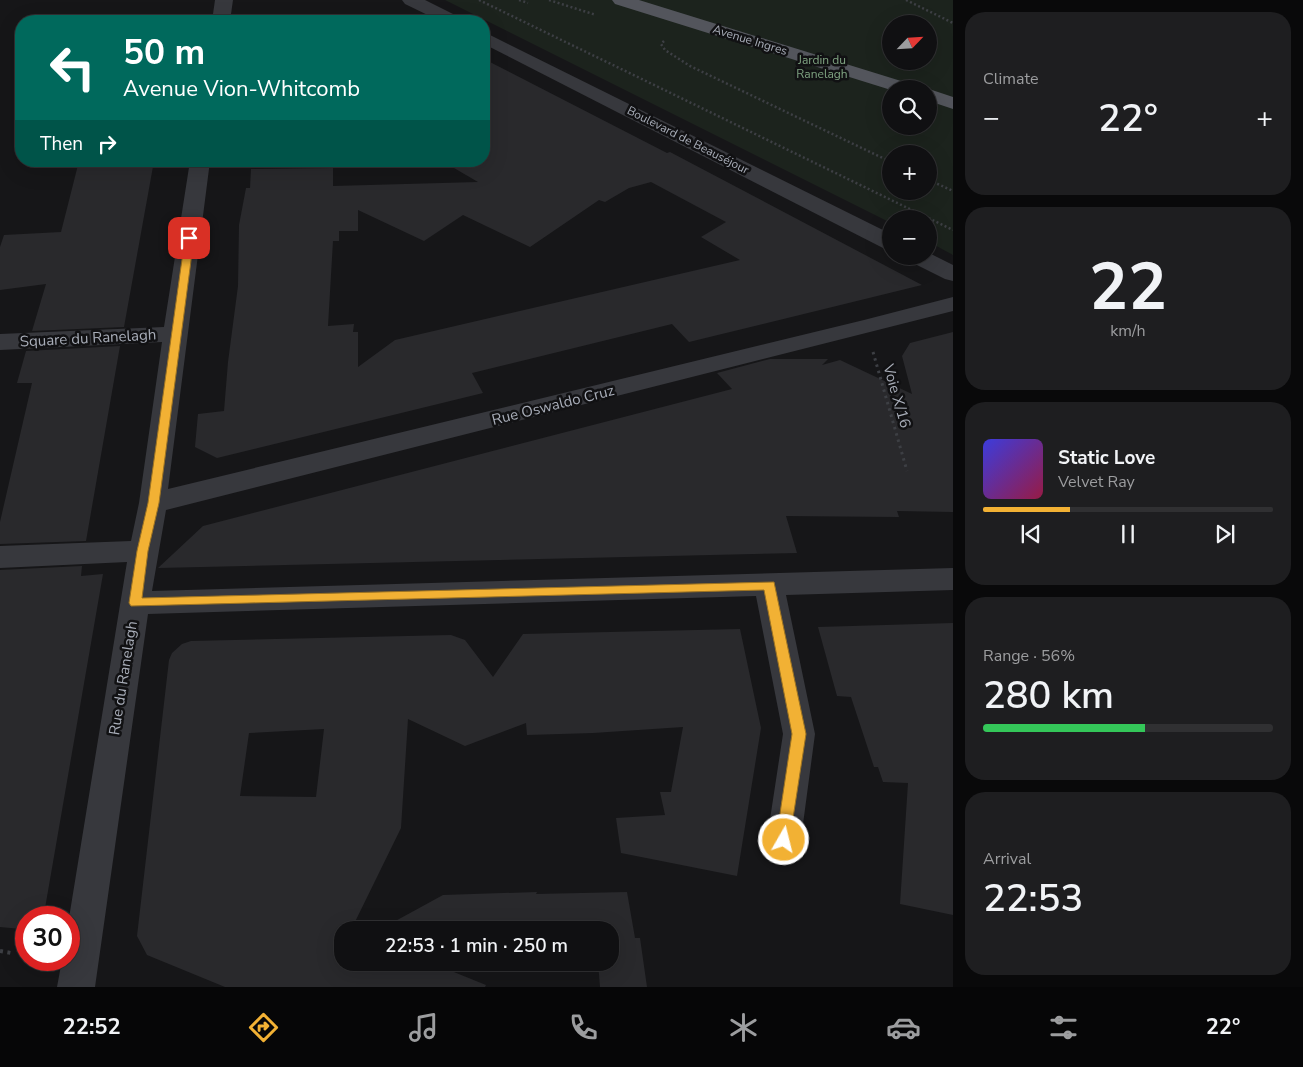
<!DOCTYPE html>
<html lang="en">
<head>
<meta charset="utf-8">
<style>
  body { margin:0; font-family:"Nunito Sans",sans-serif; background:#1e1e20; color:#f1f3f6; height:100vh; display:flex; flex-direction:column; font-size:19px; white-space:nowrap }
  * { box-sizing:border-box; margin:0 }
  p { font-size:16px; color:#9c9d9f }
  .icon { flex:none; width:28px; height:28px; fill:none; stroke:currentColor; stroke-width:2; stroke-linecap:round; stroke-linejoin:round }
  .map { position:relative; flex:1; overflow:hidden }
  .details { display:flex; flex-direction:column; gap:12px; padding:12px; background:#09090a; width:350px }
  .details>* { flex:none }
  .hud { position:absolute; left:15px; top:15px; width:475px; height:152px; border-radius:20px; box-shadow:0 5px 20px #0002,0 0 0 1px #303032; background:#00695c; color:#fff; overflow:hidden }
  .needle { width:32px; rotate:65deg }
  .buttons { position:absolute; left:882px; top:15px; display:grid; gap:10px }
  .buttons a { display:grid; place-items:center; width:55px; height:55px; border-radius:50%; background:#101012; box-shadow:0 5px 20px #0002,0 0 0 1px #303032; font-size:25px }
  .speed { position:absolute; left:15px; top:906px; display:flex; gap:10px; font-size:25px; font-weight:700; text-align:center }
  .speed>* { display:grid; place-content:center; width:65px; height:65px; border-radius:50%; background:#101012; box-shadow:0 5px 20px #0002,0 0 0 1px #303032; line-height:1 }
  .speed .limit { border:8px solid #d22; background:#fff; color:#111 }
  .pin { position:absolute; display:grid; place-items:center; width:42px; height:42px; color:#fff; margin:-21px; border-radius:10px; box-shadow:0 2px 8px #0006 }
  .me { position:absolute; width:55px; margin:-28px; rotate:8deg; stroke-linejoin:round; filter:drop-shadow(0 0 4px #0008) }
  .turn { display:flex; align-items:center; gap:18px; height:105px; padding:0 25px; font-size:22px }
  .turn .icon { width:65px; height:65px; stroke-width:2.5 }
  .turn b { display:block; font-size:35px; line-height:42px }
  .then { display:flex; align-items:center; height:48px; padding:0 25px; background:#0003; gap:10px; font-size:19px }
  .big { font-size:38px; font-weight:600; line-height:1.1 }
  .details .tile { flex:1; display:flex; flex-direction:column; justify-content:center; gap:8px; min-width:0; padding:0 18px; border-radius:20px; background:#1e1e20 }
  .details .dial { align-items:center; gap:0 }
  .dial b { font-size:65px; line-height:1 }
  .song { display:flex; align-items:center; gap:15px }
  .cover { width:60px; height:60px; border-radius:8px; background:linear-gradient(135deg,hsl(240 70% 55%),hsl(340 70% 35%)) }
  .played { height:5px; border-radius:2px; background:linear-gradient(90deg,#f2b134 30%,#303032 30%) }
  .keys { display:flex; justify-content:space-around; direction:ltr }
  .heat { display:flex; justify-content:space-between; align-items:center; font-size:28px; direction:ltr }
  .charge { height:8px; border-radius:4px; background:linear-gradient(90deg,#34c759 56%,#303032 0) }
  .trip { position:absolute; left:334px; top:921px; width:285px; height:50px; border-radius:20px; background:#101012; box-shadow:0 5px 20px #0002,0 0 0 1px #303032; font-weight:600; line-height:50px; text-align:center }
  .tab-bar { display:flex; height:80px; justify-content:space-around; align-items:center; background:#060607; color:#9c9d9f }
  .tab-bar .icon { width:35px; height:35px }
  .tab-bar .current { color:#f2b134 }
  .tab-bar b { font-size:22px; color:#f1f3f6 }
  main { display:flex; flex:1; min-height:0 }
  .map>svg:first-child { display:block }
  .green { fill:#1c231d; fill-rule:evenodd }
  .building { fill:#29292c; fill-rule:evenodd }
  .lines { fill:none; stroke-linecap:round; stroke-linejoin:round }
  .path-far2 { stroke:#3d3f44; stroke-width:2.5; stroke-dasharray:2 2.5; stroke-linecap:butt }
  .path-far1 { stroke:#3d3f44; stroke-width:3; stroke-dasharray:2.5 4; stroke-linecap:butt }
  .path { stroke:#3d3f44; stroke-width:4; stroke-dasharray:3 4.5; stroke-linecap:butt }
  .minor { fill:#37383d; fill-rule:evenodd }
  .major { fill:#53555c; fill-rule:evenodd }
  .route { fill:#f2b134; stroke:#9d7322 }
  .labels { text-anchor:middle; dominant-baseline:central; stroke-width:5; stroke-linejoin:round; paint-order:stroke }
  .far-street-label { font-size:12px; fill:#a8adb8; stroke:#111113 }
  .far-park-label { font-size:12px; fill:#7fa381; stroke:#111113 }
  .street-label { font-size:15px; fill:#a8adb8; stroke:#111113 }
</style>
</head>
<body>
<main>
<div class="map">
<svg width="953" height="987" viewBox="0 0 953 987">
  <rect width="100%" height="100%" fill="#161618"/>
  <path class="green" d="M445 0H953V255L929 242V219H891V223ZM891 24H929V61H891ZM891 89H929V126H891ZM891 154H929V191H891Z"/>
  <g class="building">
    <path d="M484 59 667 153 670 152 922 285 689 342 672 324 472 373 483 393 217 458 195 447 198 414 224 411 228 362 238 286 239 225 246 188H250L251 169 333 168V186L478 182 442 161H484ZM651 182 726 222 701 237 740 260 395 340 358 367V332H353L354 324 328 326 333 241H339V231H358V210L424 241 463 215 530 247 599 200 605 202 629 188Z"/>
    <polygon points="79,161 154,161 124,327 32,331 46,284 0,290 0,247 4,235 61,232"/>
    <polygon points="953,332 953,512 897,511 899,517 786,516 797,553 158,568 203,526 732,389 717,373 770,359 828,359 822,365 840,360 912,394 902,356 910,343"/>
    <polygon points="120,346 86,541 0,544 0,522 32,383 17,383 26,351"/>
    <polygon points="82,566 81,576 103,574 44,914 39,918 26,918 26,926 22,929 0,927 0,570"/>
    <polygon points="953,623 953,915 900,904 908,783 883,782 878,767 874,767 851,697 837,696 818,627"/>
    <path d="M740 629 761 728 737 876 621 853 616 818 665 815 660 792H671L683 727 593 733 527 735 526 723 465 746 408 719 401 828 351 930H342L341 951 342 950V962H429L486 985 485 987H225L147 955 137 936 169 660 172 653 182 644 191 641 451 635 465 640 493 677 523 634ZM324 729 316 797 240 796 249 733Z"/>
    <polygon points="537,892 536,894 627,892 635,938 640,938 647,987 600,987 598,962 610,962 610,930 379,930 443,895"/>
  </g>
  <g class="lines">
    <g class="path-far2">
      <polyline points="479,0 953,230"/>
      <polyline points="519,0 528,3"/>
      <polyline points="549,0 596,15"/>
      <polyline points="906,0 953,23"/>
      <polyline points="664,41 661,44 665,50 690,66 891,162"/>
      <polyline points="929,180 953,191"/>
    </g>
    <polyline class="path-far1" points="873,352 907,471"/>
    <polyline class="path" points="0,951 11,953"/>
    <g class="minor">
      <polygon points="215,0 233,0 230,21 212,21"/>
      <polygon points="402,0 425,0 459,17 462,21 440,21 405,4"/>
      <polygon points="484,32 891,234 891,250 883,248 484,44"/>
      <polygon points="190,161 210,161 168,489 864,320 953,297 953,311 166,510 152,591 953,568 953,590 786,595 815,734 801,839 796,850 784,854 772,850 767,839 783,734 756,596 148,614 95,987 57,987 62,960 69,960 69,918 127,562 0,568 0,546 131,541 139,503 162,342 0,350 0,334 164,327"/>
      <polygon points="929,253 953,265 953,281 945,279 909,261 906,256 929,256"/>
    </g>
    <g class="major">
      <polygon points="612,0 639,0 914,85 916,89 891,89 891,90 615,4"/>
      <polygon points="929,89 953,97 953,109 929,101"/>
    </g>
  </g>
  <polygon class="route" points="189,235 194,238 159,503 148,551 142,598 774,582 806,734 789,844 784,846 779,844 776,840 792,734 764,590 131,606 129,603 137,551 148,503 185,238"/>
  <g class="labels">
    <g class="far-street-label">
      <text transform="translate(750 40) rotate(17)">Avenue Ingres</text>
      <text transform="translate(688 140) rotate(27)">Boulevard de Beauséjour</text>
    </g>
    <g class="far-park-label">
      <text x="822" y="60">Jardin du<tspan x="822" dy="14">Ranelagh</tspan></text>
    </g>
    <g class="street-label">
      <text transform="translate(88 338) rotate(-3)">Square du Ranelagh</text>
      <text transform="translate(897 396) rotate(74)">Voie X/16</text>
      <text transform="translate(553 405) rotate(-14)">Rue Oswaldo Cruz</text>
      <text transform="translate(123 678) rotate(-81)">Rue du Ranelagh</text>
    </g>
  </g>
</svg>
<div class="buttons">
<a><svg class="needle" viewBox="-14 -14 28 28"><path d="M0-13l5 13h-10z" fill="#e53935"/><path d="M0 13l5-13h-10z" fill="#9c9d9f"/></svg></a>
<a><svg class="icon" aria-label="search" viewBox="0 0 24 24"><circle cx="10" cy="10" r="6"/><path d="M15 15l6 6"/></svg></a>
<a>+</a>
<a>−</a>
</div>
<div class="speed"><div class="limit">30</div></div>
<div class="pin" style="left:189px;top:238px;background:#d93025"><svg class="icon" aria-label="arrive" viewBox="0 0 24 24"><path d="M6 21V4h12l-3 4 3 4H6"/></svg></div>
<svg class="me" style="left:784px;top:840px" viewBox="-20 -20 40 40"><circle r="17" fill="#f2b134" stroke="#fff" stroke-width="3"/><path d="M0-11L8 9 0 5-8 9z" fill="#fff"/></svg>
<div class="trip">22:53 · 1 min · 250 m</div>
<div class="hud">
<div class="turn"><svg class="icon" aria-label="left" viewBox="0 0 24 24"><path d="M17 20v-9H6M10 6l-5 5 5 5"/></svg><div><b>50 m</b>Avenue Vion-Whitcomb</div></div>
<div class="then">Then<svg class="icon" aria-label="right" viewBox="0 0 24 24"><path d="M7 20v-9h11M14 6l5 5-5 5"/></svg></div>
</div>
</div>
<section class="details">
<div class="tile"><p>Climate</p>
<div class="heat"><a>−</a><b class="big">22°</b><a>+</a></div>
</div>
<div class="tile dial"><b>22</b><p>km/h</p></div>
<div class="tile">
<div class="song"><i class="cover"></i><div><b>Static Love</b><p>Velvet Ray</p></div></div>
<div class="played"></div>
<div class="keys"><svg class="icon" aria-label="previous" viewBox="0 0 24 24"><path d="M18 5L8 12l10 7zM5 5v14"/></svg><svg class="icon" aria-label="pause" viewBox="0 0 24 24"><path d="M8 5v14M16 5v14"/></svg><svg class="icon" aria-label="next" viewBox="0 0 24 24"><path d="M6 5l10 7-10 7zM19 5v14"/></svg></div>
</div>
<div class="tile"><p>Range · 56%</p><b class="big">280 km</b><div class="charge"></div></div>
<div class="tile"><p>Arrival</p><b class="big">22:53</b></div>
</section>
</main>
<nav class="tab-bar">
<b>22:52</b>
<svg class="icon current" aria-label="directions" viewBox="0 0 24 24"><path d="M12 3l9 9-9 9-9-9zM9 14v-3h6M13 9l2 2-2 2"/></svg>
<svg class="icon" aria-label="music" viewBox="0 0 24 24"><path d="M9 18V5l10-2v13"/><circle cx="6" cy="18" r="3"/><circle cx="16" cy="16" r="3"/></svg>
<svg class="icon" aria-label="phone" viewBox="0 0 24 24"><path d="M5 4h4l2 5-3 2q2 4 5 5l2-3 5 2v4C11 20 4 13 5 4z"/></svg>
<svg class="icon" aria-label="climate" viewBox="0 0 24 24"><path d="M12 3v18M4 7l16 10M4 17L20 7"/></svg>
<svg class="icon" aria-label="car" viewBox="0 0 24 24"><path d="M5 17H2v-5l4-1 3-4h7l3 4 3 1v5h-3M9 17h6M6 11h13"/><circle cx="7" cy="17" r="2"/><circle cx="17" cy="17" r="2"/></svg>
<svg class="icon" aria-label="filters" viewBox="0 0 24 24"><path d="M4 7h16M4 17h16"/><circle cx="9" cy="7" r="2"/><circle cx="15" cy="17" r="2"/></svg>
<b>22°</b>
</nav>
</body>
</html>
